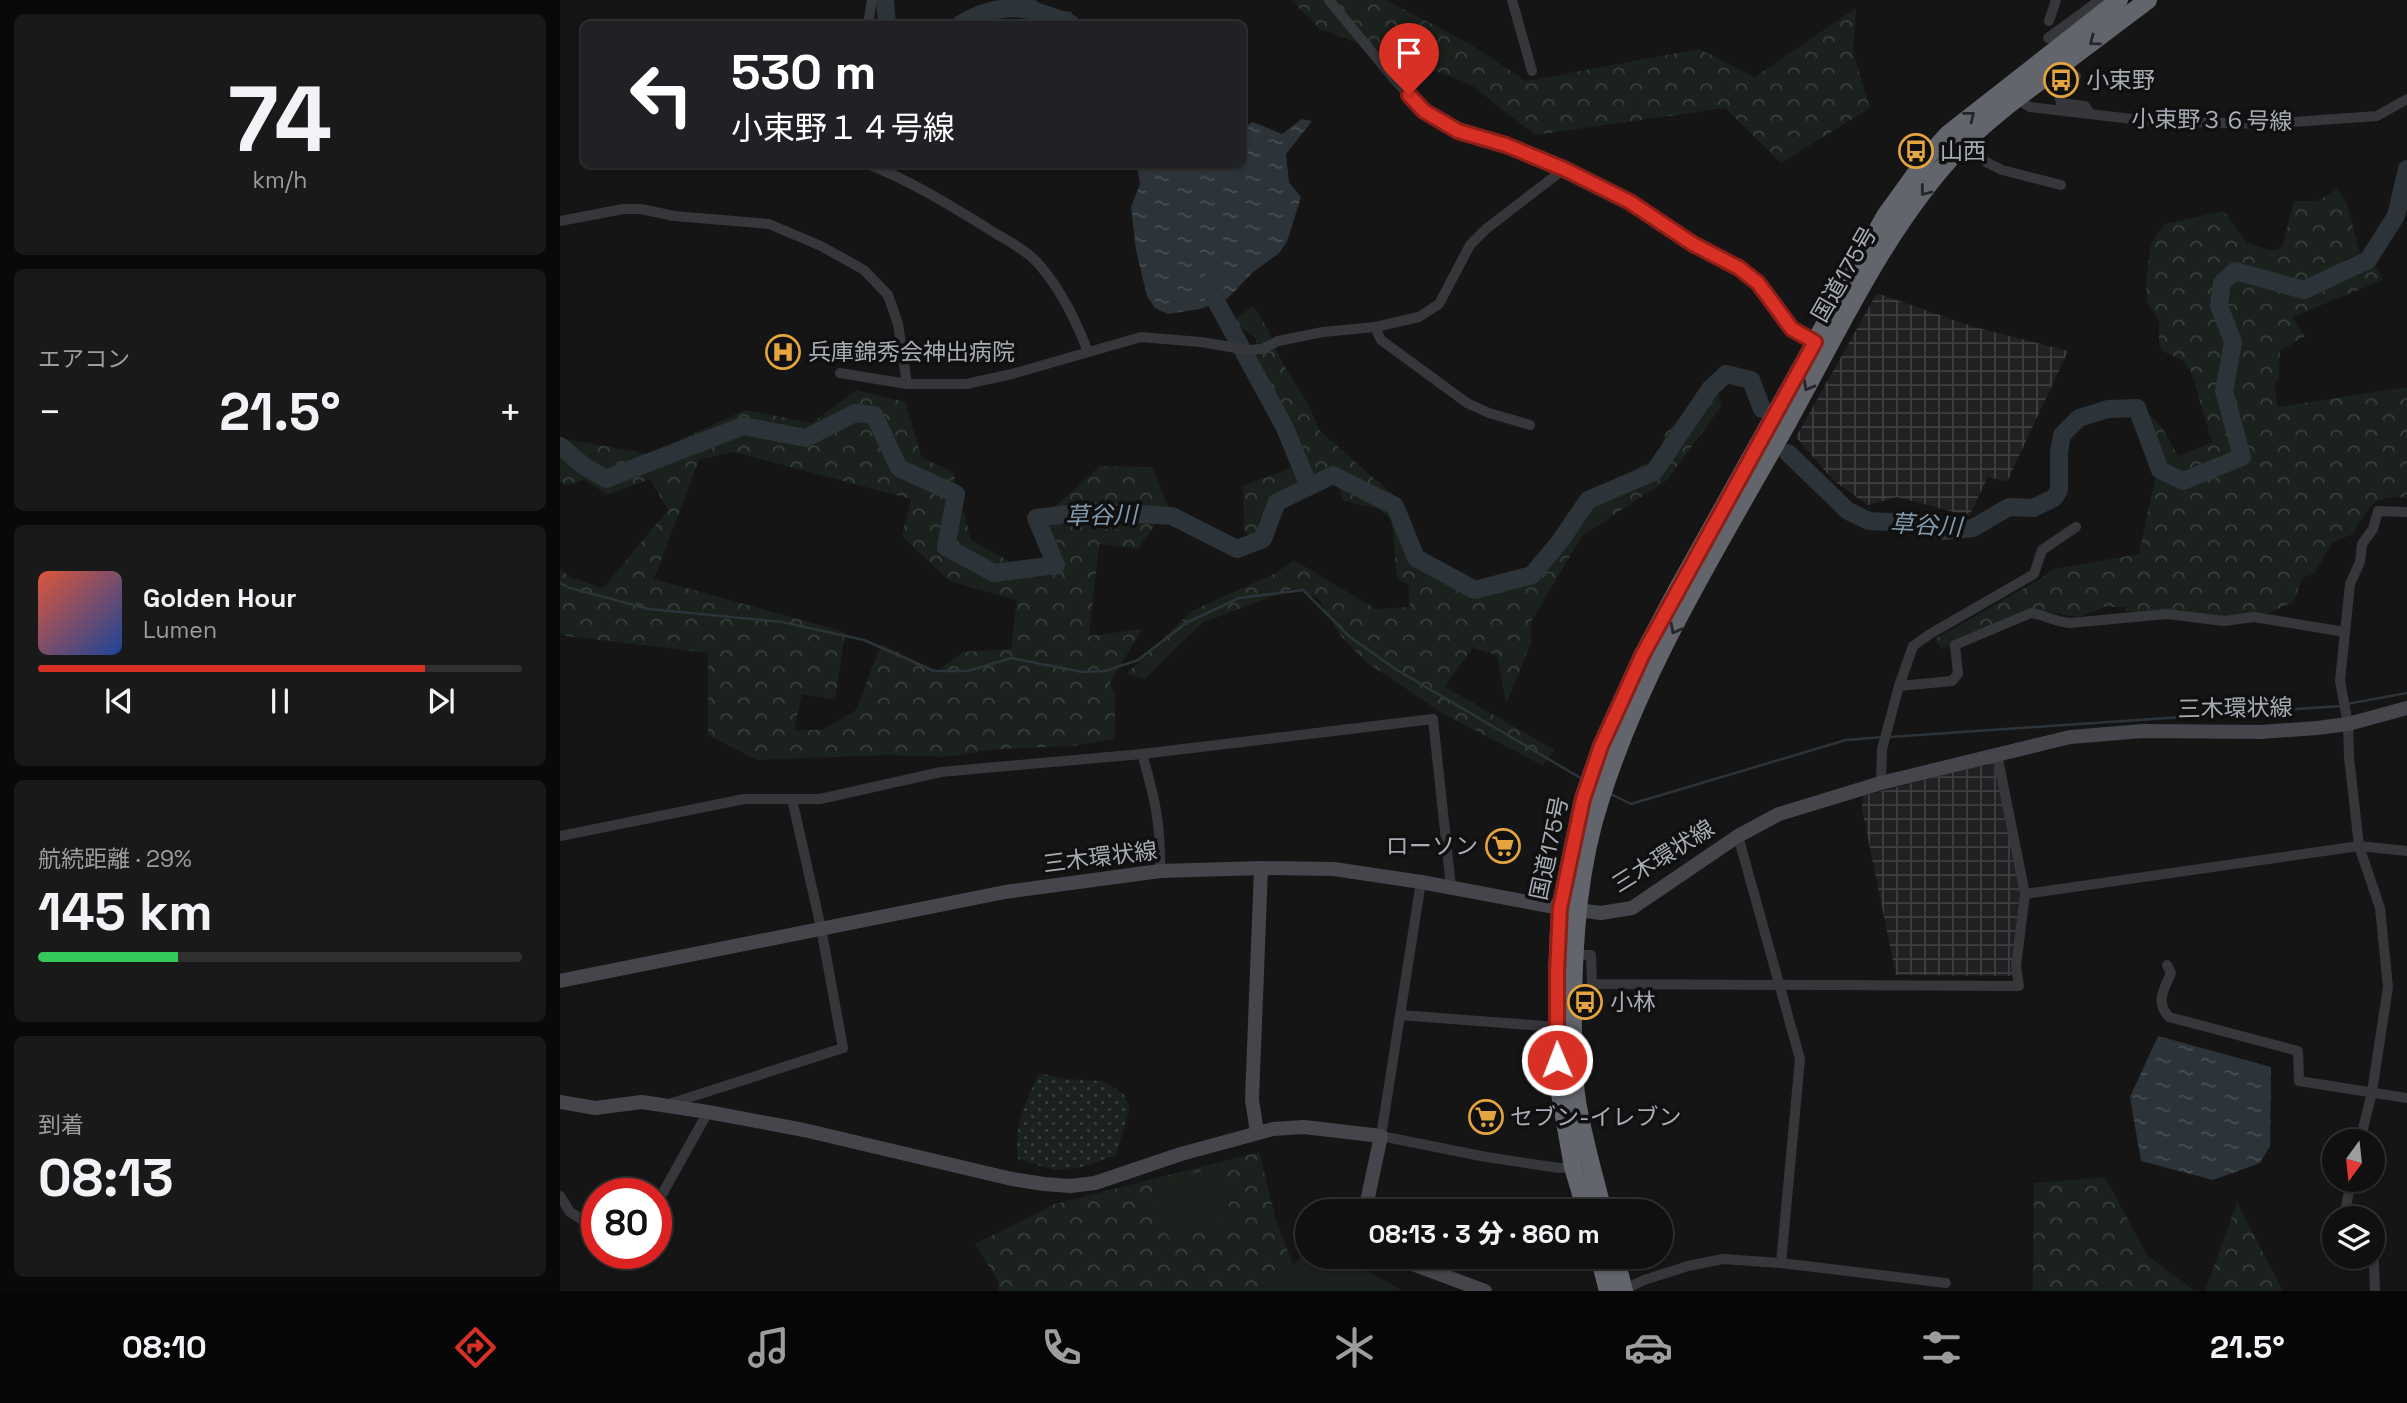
<!DOCTYPE html>
<html lang="ja">
<head>
<meta charset="utf-8">
<style>
  body { margin:0; font-family:"Space Grotesk","Noto Sans JP",sans-serif; background:#191919; color:#f1f3f6; height:100vh; display:flex; flex-direction:column; font-size:26px; white-space:nowrap }
  * { box-sizing:border-box; margin:0 }
  p { font-size:23px; color:#9c9d9f }
  .icon { flex:none; width:38px; height:38px; fill:none; stroke:currentColor; stroke-width:2; stroke-linecap:round; stroke-linejoin:round }
  .map { position:relative; flex:1; overflow:hidden }
  .side { display:flex; flex-direction:column; gap:14px; padding:14px; background:#090909; width:560px }
  .side>* { flex:none }
  .banner { position:absolute; left:21px; top:21px; width:665px; height:147px; border-radius:10px; box-shadow:0 2px 5px #0004,0 0 0 2px #303030; background:#202124; color:#fff; overflow:hidden }
  .needle { width:46px; rotate:195deg }
  .buttons { position:absolute; left:1762px; top:1129px; display:grid; gap:14px }
  .buttons a { display:grid; place-items:center; width:63px; height:63px; border-radius:50%; background:#101010; box-shadow:0 2px 5px #0004,0 0 0 2px #303030; font-size:35px }
  .speed { position:absolute; left:21px; top:1178px; display:flex; gap:14px; font-size:35px; font-weight:700; text-align:center }
  .speed>* { display:grid; place-content:center; width:91px; height:91px; border-radius:50%; background:#101010; box-shadow:0 2px 5px #0004,0 0 0 2px #303030; line-height:1 }
  .speed .limit { border:10px solid #d22; background:#fff; color:#111 }
  .pin { position:absolute; display:grid; place-items:center; width:60px; height:60px; color:#fff; margin:-72px -30px; border-radius:50% 50% 50% 0; rotate:-45deg; box-shadow:0 0 7px #0007 }
  .pin .icon { rotate:45deg }
  .me { position:absolute; width:77px; margin:-38px; rotate:359deg; stroke-linejoin:round; filter:drop-shadow(0 0 5px #0008) }
  .turn { display:flex; align-items:center; gap:24px; height:147px; padding:0 35px; font-size:32px }
  .turn .icon { width:91px; height:91px; stroke-width:2.5 }
  .turn b { display:block; font-size:49px; line-height:60px }
  .big { font-size:52px; font-weight:800; line-height:1.1 }
  .side .tile { flex:1; display:flex; flex-direction:column; justify-content:center; gap:10px; min-width:0; padding:0 24px; border-radius:10px; background:#191919 }
  .side .dial { align-items:center; gap:0 }
  .dial b { font-size:91px; line-height:1 }
  .song { display:flex; align-items:center; gap:21px }
  .cover { width:84px; height:84px; border-radius:10px; background:linear-gradient(135deg,hsl(10 70% 55%),hsl(220 70% 35%)) }
  .played { height:7px; border-radius:4px; background:linear-gradient(90deg,#d93025 80%,#303030 80%) }
  .keys { display:flex; justify-content:space-around; direction:ltr }
  .heat { display:flex; justify-content:space-between; align-items:center; font-size:38px; direction:ltr }
  .charge { height:10px; border-radius:5px; background:linear-gradient(90deg,#34c759 29%,#303030 0) }
  .trip { position:absolute; left:735px; top:1199px; width:378px; height:70px; border-radius:35px; background:#101010; box-shadow:0 2px 5px #0004,0 0 0 2px #303030; font-weight:800; line-height:70px; text-align:center }
  .tabs { display:flex; height:112px; justify-content:space-around; align-items:center; background:#060606; color:#9c9d9f }
  .tabs .icon { width:49px; height:49px }
  .tabs .active { color:#d93025 }
  .tabs b { font-size:32px; color:#f1f3f6 }
  main { display:flex; flex:1; min-height:0 }
  .map>svg:first-child { display:block }
  .industrial { fill:url(#industrial-grid) }
  .green { fill:url(#green-dots) }
  .forest { fill:url(#forest-crowns); fill-rule:evenodd }
  .pitch { fill:#1b211c }
  .water { fill:url(#water-ripples) }
  .lines { fill:none; stroke-linecap:round; stroke-linejoin:round }
  .stream { stroke:#2c3439; stroke-width:2.5 }
  .river { stroke:#2c3439; stroke-width:18 }
  .street { stroke:#36373b; stroke-width:10 }
  .secondary { stroke:#44464b; stroke-width:14 }
  .highway { stroke:#62656c; stroke-width:18 }
  .oneway { stroke:#242528 }
  .route-casing { stroke:#8d1f18; stroke-width:18 }
  .route { stroke:#d93025; stroke-width:12 }
  .labels { text-anchor:middle; dominant-baseline:central; stroke-width:7; stroke-linejoin:round; paint-order:stroke }
  .poi-label { font-size:23px; fill:#a7acb5; stroke:#101011; text-anchor:start }
  .street-label { font-size:23px; fill:#a7acb5; stroke:#101011 }
  .water-label { font-size:24px; font-style:italic; fill:#819bae; stroke:#101011 }
</style>
</head>
<body>
<main>
<section class="side">
<div class="tile dial"><b>74</b><p>km/h</p></div>
<div class="tile"><p>エアコン</p>
<div class="heat"><a>−</a><b class="big">21.5°</b><a>+</a></div>
</div>
<div class="tile">
<div class="song"><i class="cover"></i><div><b>Golden Hour</b><p>Lumen</p></div></div>
<div class="played"></div>
<div class="keys"><svg class="icon" aria-label="previous" viewBox="0 0 24 24"><path d="M18 5L8 12l10 7zM5 5v14"/></svg><svg class="icon" aria-label="pause" viewBox="0 0 24 24"><path d="M8 5v14M16 5v14"/></svg><svg class="icon" aria-label="next" viewBox="0 0 24 24"><path d="M6 5l10 7-10 7zM19 5v14"/></svg></div>
</div>
<div class="tile"><p>航続距離 · 29%</p><b class="big">145 km</b><div class="charge"></div></div>
<div class="tile"><p>到着</p><b class="big">08:13</b></div>
</section>
<div class="map">
<svg width="1847" height="1291" viewBox="0 0 1847 1291">
  <defs>
    <pattern id="industrial-grid" width="8" height="8" patternUnits="userSpaceOnUse" patternTransform="scale(1.75)"><rect width="8" height="8" fill="#212123"/><path d="M0 4h8M4 0v8" fill="none" stroke="#3e3f41"/></pattern>
    <pattern id="green-dots" width="8" height="8" patternUnits="userSpaceOnUse" patternTransform="scale(1.75)"><rect width="8" height="8" fill="#1b211c"/><path d="M2 2h.1M6 6h.1" fill="none" stroke="#393f3b" stroke-width="1.8" stroke-linecap="round"/></pattern>
    <pattern id="forest-crowns" width="20" height="18" patternUnits="userSpaceOnUse" patternTransform="scale(1.75)"><rect width="20" height="18" fill="#1b211c"/><path d="M2 6a3 3 0 1 1 6 0M12 15a3 3 0 1 1 6 0" fill="none" stroke="#393f3b"/></pattern>
    <pattern id="water-ripples" width="26" height="14" patternUnits="userSpaceOnUse" patternTransform="scale(1.75)"><rect width="26" height="14" fill="#2c3439"/><path d="M2 4q2-2 4 0t4 0M15 11q2-2 4 0t4 0" fill="none" stroke="#484f53"/></pattern>
  </defs>
  <rect width="100%" height="100%" fill="#151516"/>
  <g class="industrial">
    <polygon points="1317,293 1411,326 1508,351 1447,482 1428,477 1409,516 1337,497 1308,505 1274,481 1236,437"/>
    <polygon points="1433,762 1461,882 1452,964 1456,976 1336,975 1302,809 1303,796"/>
  </g>
  <path class="green" d="M479 1073 506 1079 542 1081 563 1093 570 1108 556 1155 523 1167 494 1170 458 1159C454 1124 465 1104 479 1073Z"/>
  <g class="forest">
    <polygon points="731,0 826,0 910,44 966,81 1139,49 1195,77 1296,8 1293,52 1310,108 1221,163 1165,108 975,135 910,84 760,29"/>
    <path d="M1777 189 1787 204 1800 253 1786 259 1794 277 1815 264 1823 280 1732 317 1745 336 1720 351 1719 378 1714 384 1718 407 1847 387V498C1813 494 1808 507 1793 534L1773 542 1754 574 1743 577 1733 602 1709 613 1662 618 1565 611 1566 607H1544L1523 616 1515 617 1477 609 1381 649 1375 639 1482 578 1493 569 1579 554 1595 479 1568 403H1578L1601 426 1618 456 1652 442 1631 371 1622 360 1602 351 1599 344V322L1587 302 1586 280 1591 243 1605 224 1664 211 1687 243 1709 250H1717L1723 245 1734 201H1758Z"/>
    <polygon points="693,306 708,329 720,359 750,407 759,430 844,505 848,551 869,571 903,591 980,572 999,552 1007,515 1029,492 1101,456 1104,435 1147,387 1158,390 1161,407 1107,480 1022,536 971,622 971,643 946,704 937,655 912,648 885,687 995,750 982,765 885,715 806,662 781,636 758,598 734,588 642,623 585,679 566,674 632,611 716,573 734,560 816,609 850,607 848,584 837,579 832,520 819,509 783,501 775,476 734,493 720,494 706,510 697,531 691,535 684,532 683,486 733,467 693,362 697,338 671,322"/>
    <path d="M296 390 345 402 362 458 393 472 411 540 456 565 502 561 480 520 540 466 592 467 608 506 578 549 539 544 529 636 582 629 550 683 555 694V739L512 746 438 749 385 757 329 755 197 760 148 735V653L6 636 0 632V569L12 578 43 588 108 510 90 479 47 495 25 480 5 485 0 481V438L89 454 185 410 252 423ZM174 452 351 499 342 536 389 581 457 600 451 649 403 652 377 671 321 644 296 710 262 730H234L242 694 275 700 285 632 94 579 139 460Z"/>
    <polygon points="699,1152 716,1220 743,1291 439,1291 438,1281 415,1244 495,1204"/>
    <polygon points="1545,1177 1587,1255 1635,1291 1473,1291 1474,1183"/>
    <polygon points="1677,1202 1723,1291 1645,1291"/>
  </g>
  <g class="pitch">
    <polygon points="657,1166 673,1220 609,1239 592,1187"/>
    <path d="M747 1256C779 1257 815 1273 842 1291H709L741 1257Z"/>
  </g>
  <g class="water">
    <polygon points="451,0 475,0 489,9 511,12 518,24 499,24 455,5"/>
    <polygon points="742,119 752,121 726,154 729,182 741,197 727,242 719,253 692,273 668,298 640,309 608,314 595,308 587,296 576,250 571,207 580,184 577,165 682,164 683,127 693,122 722,134"/>
    <polygon points="1598,1036 1711,1067 1710,1146 1700,1163 1653,1180 1581,1161 1570,1097"/>
  </g>
  <g class="lines">
    <g class="stream">
      <polyline points="0,583 10,588 89,609 222,622 304,640 374,671 408,671 451,658 522,672 545,671 578,660 626,623 679,598 743,590 790,637 837,670 1024,780"/>
      <polyline points="1787,704 1847,693"/>
      <polyline points="1330,737 1781,706"/>
      <polyline points="1049,793 1071,804 1286,740 1323,737"/>
    </g>
    <g class="river">
      <polyline points="325,0 327,24"/>
      <path d="M401 24C440 0 469 6 511 24"/>
      <polyline points="652,281 651,292 724,426 749,486"/>
      <polyline points="0,446 24,466 46,479 183,426 246,438 295,413 314,415 339,468 396,494 386,547 434,573 496,565 476,518 533,511 612,516 677,549 703,539 717,502 773,475 835,506 856,558 915,590 972,575 1001,540 1028,500 1094,472 1150,389 1166,374 1191,380 1202,409"/>
      <polyline points="1228,453 1288,511 1309,521 1349,523 1384,531 1413,528 1449,507 1473,508 1494,498 1499,490 1499,452 1502,435 1519,418 1548,409 1577,408 1600,470 1623,481 1682,457 1664,391 1673,342 1659,306 1662,283 1675,271 1744,290 1808,260 1836,216 1847,169"/>
    </g>
    <g class="street">
      <polyline points="769,0 834,79 864,111 898,131 946,145 1004,169 1070,202 1133,244 1179,268 1198,283 1232,329 1256,343"/>
      <polyline points="952,0 972,71"/>
      <polyline points="1489,21 1496,0"/>
      <polyline points="308,24 312,0"/>
      <polyline points="1488,38 1540,0"/>
      <polyline points="1516,76 1498,92 1501,103 1525,106 1530,114"/>
      <polyline points="1456,99 1470,107 1589,121 1706,124 1817,116 1847,99"/>
      <polyline points="1406,143 1426,162 1442,170 1501,185"/>
      <path d="M308 164C353 182 393 207 435 233 451 243 470 252 482 268 502 292 517 323 528 352"/>
      <polyline points="0,221 63,209 81,209 114,216 209,224 261,246 304,270 328,295 338,324 347,384"/>
      <polyline points="815,327 821,340 907,403 929,413 970,425"/>
      <polyline points="280,373 347,384 406,384 452,374 581,337 641,342 688,350 702,349 718,341 763,332 815,327 859,317 879,304 910,245 926,229 1004,169"/>
      <path d="M1339 686 1392 681 1398 674 1395 645 1471 613C1485 615 1495 622 1510 623L1607 614 1664 621 1694 617 1785 632"/>
      <path d="M582 754C595 798 601 825 600 871"/>
      <polyline points="1321,783 1322,749 1339,686 1353,646 1370,634 1474,574 1482,550 1516,527"/>
      <polyline points="0,836 184,799 260,799 381,772 582,754 873,719 891,887"/>
      <polyline points="1178,836 1240,1059 1221,1263"/>
      <polyline points="861,882 821,1136 926,1157 999,1168 1015,1167"/>
      <polyline points="1465,894 1799,846 1847,851"/>
      <polyline points="1015,955 1031,955 1032,984 1459,986 1456,966 1465,894 1437,754"/>
      <path d="M1607 965 1611 973C1604 989 1595 1002 1609 1017L1738 1051 1739 1081 1847 1098"/>
      <polyline points="840,1015 997,1027"/>
      <polyline points="109,1104 283,1048 261,928 232,799"/>
      <polyline points="1800,1141 1812,1092 1828,987 1820,908 1799,846 1789,757 1788,724 1780,681 1790,584 1800,562 1802,544 1813,529 1818,511 1847,512"/>
      <polyline points="0,1196 10,1212 37,1229"/>
      <polyline points="96,1205 148,1112"/>
      <polyline points="1784,1218 1791,1180"/>
      <polyline points="1813,1241 1815,1291"/>
      <polyline points="1064,1290 1084,1280 1128,1266 1163,1259 1221,1263 1386,1283"/>
    </g>
    <g class="secondary">
      <polyline points="0,981 445,892 600,871 701,868 774,869 861,882 1000,908 1041,913 1072,908 1178,836 1219,814 1321,783 1510,737 1583,731 1701,732 1757,728 1788,724 1847,708"/>
      <polyline points="0,1102 35,1108 82,1102 148,1112 244,1130 452,1179 484,1184 510,1186 535,1183 621,1154 713,1129 744,1127 821,1136 805,1211"/>
      <polyline points="697,1132 692,1100 701,868"/>
      <polyline points="831,1256 925,1291"/>
    </g>
    <g class="highway">
      <polyline points="1026,1211 1013,1167 999,1088 997,973 1000,908 1023,799 1041,746 1083,654 1117,590 1325,216 1369,155 1388,134 1559,0"/>
      <path d="M1043 1211C1034 1175 1023 1138 1017 1101 1012 1069 1013 1036 1013 1003 1014 935 1019 865 1040 801 1082 666 1160 544 1228 422 1279 330 1327 225 1400 148 1426 121 1457 98 1487 76 1521 51 1555 25 1588 0"/>
      <polyline points="1039,1256 1048,1291"/>
      <polyline points="1055,1256 1064,1291"/>
    </g>
  </g>
  <defs><path id="oneway-chevron" d="M-2-3.5L2.5 0L-2 3.5" fill="none" stroke-width="1.6" stroke-linecap="round" stroke-linejoin="round" transform="scale(1.75)"/></defs>
  <g class="oneway">
    <use href="#oneway-chevron" transform="translate(1534 41) rotate(143)"/>
    <use href="#oneway-chevron" transform="translate(1410 116) rotate(-38)"/>
    <use href="#oneway-chevron" transform="translate(1365 191) rotate(128)"/>
    <use href="#oneway-chevron" transform="translate(1248 386) rotate(119)"/>
    <use href="#oneway-chevron" transform="translate(1115 629) rotate(117)"/>
  </g>
  <g class="lines">
    <g class="route-casing">
      <polyline id="route" points="849,95 864,111 898,131 946,145 1004,169 1070,202 1133,244 1179,268 1198,283 1232,329 1255,342 1083,654 1041,746 1023,799 1000,908 997,973 997,1060"/>
    </g>
    <use href="#route" class="route"/>
  </g>
  <defs>
    <g id="bus-ring" transform="scale(1.75)"><circle r="9.5" fill="#101011" stroke="#e4a53f" stroke-width="1.5"/><path d="M-5-6H5V4H4V6H2V4H-2V6H-4V4H-5ZM-3.5-4V0h7V-4ZM-3.5 1.2v1.5H-2V1.2ZM2 1.2v1.5H3.5V1.2Z" fill="#e4a53f"/></g>
    <g id="hospital-ring" transform="scale(1.75)"><circle r="9.5" fill="#101011" stroke="#e4a53f" stroke-width="1.5"/><path d="M-5-5h3v3.5h4V-5h3V5h-3V1.5h-4V5h-3Z" fill="#e4a53f"/></g>
    <g id="supermarket-ring" transform="scale(1.75)"><circle r="9.5" fill="#101011" stroke="#e4a53f" stroke-width="1.5"/><path d="M-6-5.5h2.5l.6 2H6L4.5 2H-2.5L-4.4-4H-6ZM-1.5 3.2a1.3 1.3 0 1 0 .1 0ZM3 3.2a1.3 1.3 0 1 0 .1 0Z" fill="#e4a53f"/></g>
  </defs>
  <g fill-rule="evenodd">
    <use href="#bus-ring" x="1501" y="80"/>
    <use href="#bus-ring" x="1356" y="151"/>
    <use href="#hospital-ring" x="223" y="352"/>
    <use href="#supermarket-ring" x="943" y="846"/>
    <use href="#bus-ring" x="1025" y="1002"/>
    <use href="#supermarket-ring" x="926" y="1117"/>
  </g>
  <g class="labels">
    <g class="poi-label">
      <text x="1526" y="80">小束野</text>
      <text x="1380" y="151">山西</text>
      <text x="248" y="352">兵庫錦秀会神出病院</text>
      <text x="918" y="846" text-anchor="end">ローソン</text>
      <text x="1050" y="1002">小林</text>
      <text x="950" y="1117">セブン-イレブン</text>
    </g>
    <g class="street-label">
      <text transform="translate(1652 120) rotate(1)">小束野３６号線</text>
      <text transform="translate(1284 274) rotate(-60)">国道175号</text>
      <text transform="translate(1675 708) rotate(-1)">三木環状線</text>
      <text transform="translate(989 848) rotate(-78)">国道175号</text>
      <text transform="translate(1103 856) rotate(-32)">三木環状線</text>
      <text transform="translate(540 857) rotate(-7)">三木環状線</text>
    </g>
    <g class="water-label">
      <text transform="translate(541 515) rotate(-1)">草谷川</text>
      <text transform="translate(1366 525) rotate(3)">草谷川</text>
    </g>
  </g>
</svg>
<div class="buttons">
<a><svg class="needle" viewBox="-14 -14 28 28"><path d="M0-13l5 13h-10z" fill="#e53935"/><path d="M0 13l5-13h-10z" fill="#9c9d9f"/></svg></a>
<a><svg class="icon" aria-label="layers" viewBox="0 0 24 24"><path d="M12 4l9 5-9 5-9-5zM3 14l9 5 9-5"/></svg></a>
</div>
<div class="speed"><div class="limit">80</div></div>
<div class="pin" style="left:849px;top:95px;background:#d93025"><svg class="icon" aria-label="arrive" viewBox="0 0 24 24"><path d="M6 21V4h12l-3 4 3 4H6"/></svg></div>
<svg class="me" style="left:997px;top:1060px" viewBox="-20 -20 40 40"><circle r="17" fill="#d93025" stroke="#fff" stroke-width="3"/><path d="M0-11L8 9 0 5-8 9z" fill="#fff"/></svg>
<div class="trip">08:13 · 3 分 · 860 m</div>
<div class="banner">
<div class="turn"><svg class="icon" aria-label="left" viewBox="0 0 24 24"><path d="M17 20v-9H6M10 6l-5 5 5 5"/></svg><div><b>530 m</b>小束野１４号線</div></div>
</div>
</div>
</main>
<nav class="tabs">
<b>08:10</b>
<svg class="icon active" aria-label="directions" viewBox="0 0 24 24"><path d="M12 3l9 9-9 9-9-9zM9 14v-3h6M13 9l2 2-2 2"/></svg>
<svg class="icon" aria-label="music" viewBox="0 0 24 24"><path d="M9 18V5l10-2v13"/><circle cx="6" cy="18" r="3"/><circle cx="16" cy="16" r="3"/></svg>
<svg class="icon" aria-label="phone" viewBox="0 0 24 24"><path d="M5 4h4l2 5-3 2q2 4 5 5l2-3 5 2v4C11 20 4 13 5 4z"/></svg>
<svg class="icon" aria-label="climate" viewBox="0 0 24 24"><path d="M12 3v18M4 7l16 10M4 17L20 7"/></svg>
<svg class="icon" aria-label="car" viewBox="0 0 24 24"><path d="M5 17H2v-5l4-1 3-4h7l3 4 3 1v5h-3M9 17h6M6 11h13"/><circle cx="7" cy="17" r="2"/><circle cx="17" cy="17" r="2"/></svg>
<svg class="icon" aria-label="filters" viewBox="0 0 24 24"><path d="M4 7h16M4 17h16"/><circle cx="9" cy="7" r="2"/><circle cx="15" cy="17" r="2"/></svg>
<b>21.5°</b>
</nav>
</body>
</html>
